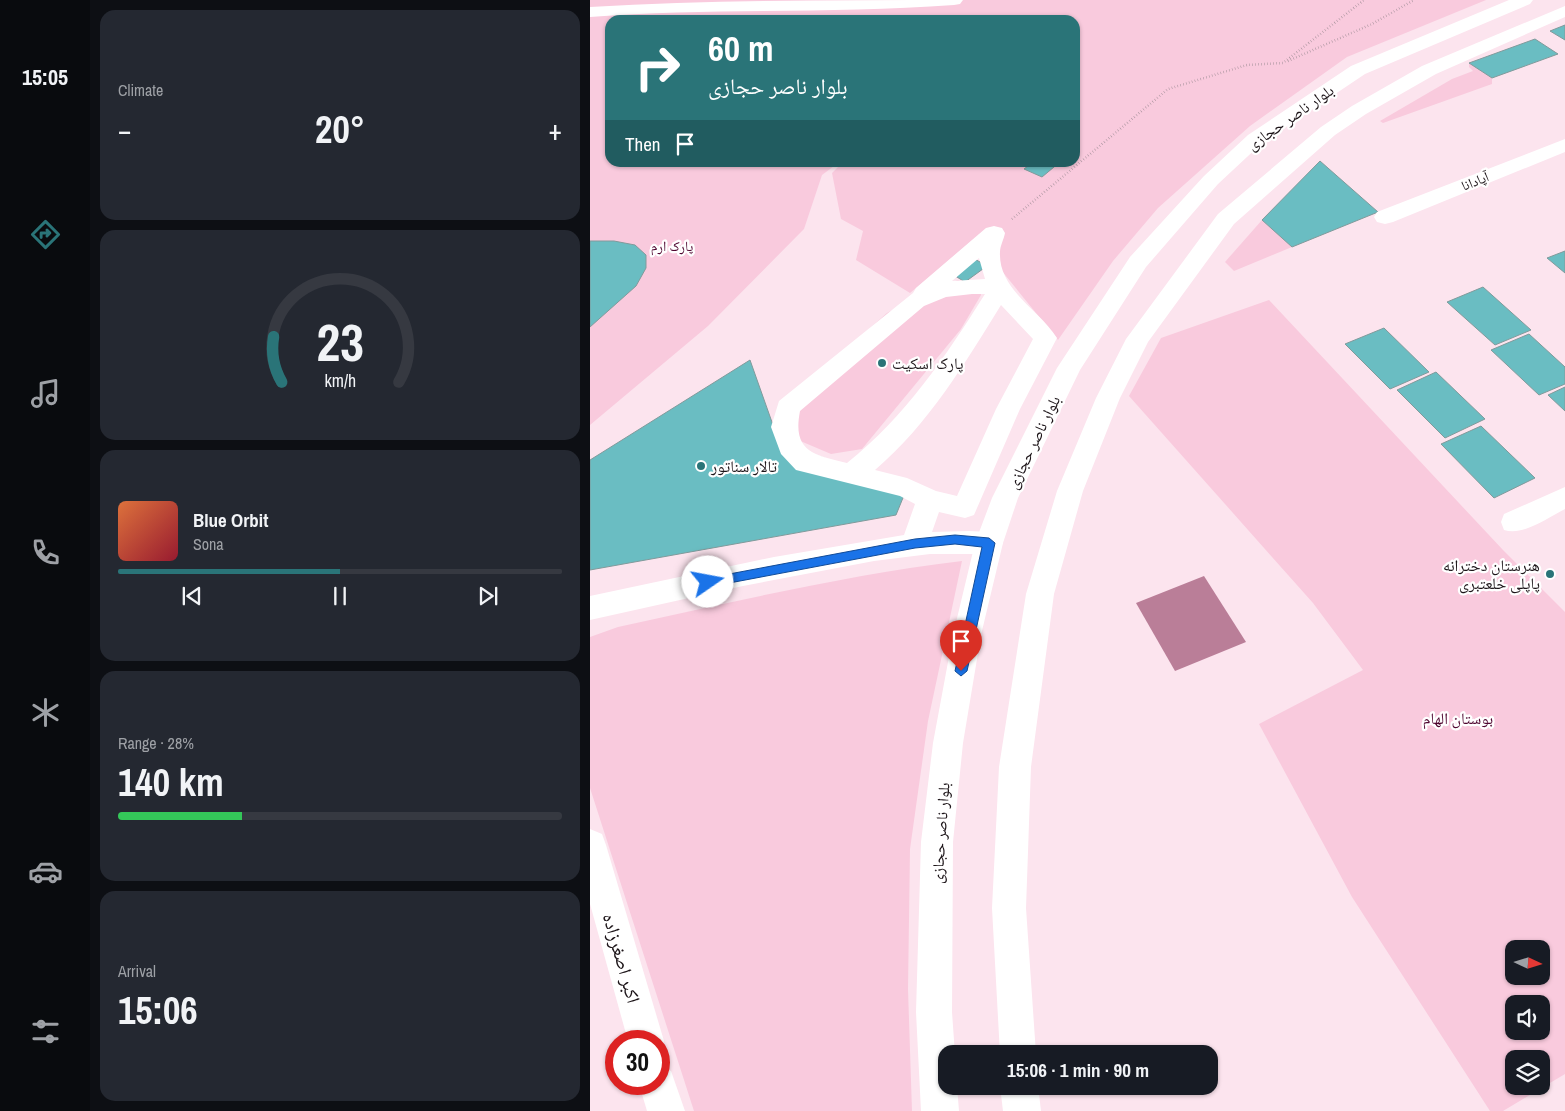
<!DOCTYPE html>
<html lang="en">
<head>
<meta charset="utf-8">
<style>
  body { margin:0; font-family:"Archivo Narrow","Noto Naskh Arabic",sans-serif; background:#242831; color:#f1f3f6; height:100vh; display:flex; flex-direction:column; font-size:19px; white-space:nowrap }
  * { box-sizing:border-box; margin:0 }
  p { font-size:16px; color:#9ea1a6 }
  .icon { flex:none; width:28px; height:28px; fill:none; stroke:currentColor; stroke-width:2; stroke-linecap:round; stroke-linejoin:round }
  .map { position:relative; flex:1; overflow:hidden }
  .details { display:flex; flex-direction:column; gap:10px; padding:10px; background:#0d0f14; width:500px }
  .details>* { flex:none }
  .top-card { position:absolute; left:15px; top:15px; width:475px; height:152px; border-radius:15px; box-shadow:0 1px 4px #0004; background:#2a7478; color:#fff; overflow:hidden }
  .needle { width:32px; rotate:94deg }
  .controls { position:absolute; left:915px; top:940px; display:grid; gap:10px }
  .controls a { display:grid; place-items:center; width:45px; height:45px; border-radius:10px; background:#171b24; box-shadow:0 1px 4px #0004; font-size:25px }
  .speed { position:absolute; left:15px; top:1030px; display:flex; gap:10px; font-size:25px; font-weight:700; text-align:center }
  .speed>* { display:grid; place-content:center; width:65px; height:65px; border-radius:50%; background:#171b24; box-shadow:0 1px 4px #0004; line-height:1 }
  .speed .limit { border:8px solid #d22; background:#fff; color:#111 }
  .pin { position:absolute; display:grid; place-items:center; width:42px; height:42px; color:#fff; margin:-51px -21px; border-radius:50% 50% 50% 0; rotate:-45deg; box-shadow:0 0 5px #0007 }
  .pin .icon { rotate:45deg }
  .me { position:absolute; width:55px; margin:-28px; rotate:78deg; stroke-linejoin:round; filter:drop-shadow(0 0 4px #0008) }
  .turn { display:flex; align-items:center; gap:18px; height:105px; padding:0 20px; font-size:22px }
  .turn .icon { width:65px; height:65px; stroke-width:2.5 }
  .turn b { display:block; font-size:35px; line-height:42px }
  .then { display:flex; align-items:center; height:48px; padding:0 20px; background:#0003; gap:10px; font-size:19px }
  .big { font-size:38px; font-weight:700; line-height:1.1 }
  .details .tile { flex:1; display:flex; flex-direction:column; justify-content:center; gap:8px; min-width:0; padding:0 18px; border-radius:15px; background:#242831 }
  .details .dial { align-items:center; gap:0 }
  .dial svg { height:130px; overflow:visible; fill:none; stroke:#363941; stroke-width:7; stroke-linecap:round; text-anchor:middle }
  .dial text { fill:#f1f3f6; stroke:none }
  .song { display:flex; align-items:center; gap:15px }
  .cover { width:60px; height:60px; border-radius:8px; background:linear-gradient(135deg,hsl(20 70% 55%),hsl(350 70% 35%)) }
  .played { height:5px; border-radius:2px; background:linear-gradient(90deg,#2a7478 50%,#363941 50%) }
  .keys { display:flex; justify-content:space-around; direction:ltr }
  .heat { display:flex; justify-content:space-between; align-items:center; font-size:28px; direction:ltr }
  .charge { height:8px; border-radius:4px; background:linear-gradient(90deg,#34c759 28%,#363941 0) }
  .trip { position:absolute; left:348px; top:1045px; width:280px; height:50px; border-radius:15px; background:#171b24; box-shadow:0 1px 4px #0004; font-weight:700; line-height:50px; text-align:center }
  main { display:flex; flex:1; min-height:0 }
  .menu { display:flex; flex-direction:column; width:90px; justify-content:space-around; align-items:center; background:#090b0e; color:#9ea1a6 }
  .menu .icon { width:35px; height:35px }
  .menu .current { color:#2a7478 }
  .menu b { font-size:22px; color:#f1f3f6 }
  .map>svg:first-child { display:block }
  .green { fill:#f9cadd; fill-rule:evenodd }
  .water { fill:#ba7e98 }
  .building { fill:#6abdc2; stroke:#819a9b }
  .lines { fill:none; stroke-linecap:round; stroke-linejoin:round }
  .path { stroke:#9c8b93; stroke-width:2.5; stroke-dasharray:0.5 2.5; stroke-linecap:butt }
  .minor { fill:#fff; fill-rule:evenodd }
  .major { fill:#fff; fill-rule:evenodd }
  .route { fill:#1a73e8; stroke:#114b97 }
  .poi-dot { fill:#2a7478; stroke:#fff; stroke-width:2 }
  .labels { text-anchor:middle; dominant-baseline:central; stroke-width:4.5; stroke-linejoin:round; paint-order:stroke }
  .far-street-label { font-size:14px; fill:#1c1418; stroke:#fff }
  .far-park-label { font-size:14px; fill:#4f0630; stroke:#fff }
  .street-label { font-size:16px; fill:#1c1418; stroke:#fff }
  .poi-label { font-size:16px; fill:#1c1418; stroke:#fff; text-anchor:start }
  .park-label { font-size:16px; fill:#4f0630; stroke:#fff }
  .near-street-label { font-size:19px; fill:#1c1418; stroke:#fff }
</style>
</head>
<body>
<main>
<nav class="menu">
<b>15:05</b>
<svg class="icon current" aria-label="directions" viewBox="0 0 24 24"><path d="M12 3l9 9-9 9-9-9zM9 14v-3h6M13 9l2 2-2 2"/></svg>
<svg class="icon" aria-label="music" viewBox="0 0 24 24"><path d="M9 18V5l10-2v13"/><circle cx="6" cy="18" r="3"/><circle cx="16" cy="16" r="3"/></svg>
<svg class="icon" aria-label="phone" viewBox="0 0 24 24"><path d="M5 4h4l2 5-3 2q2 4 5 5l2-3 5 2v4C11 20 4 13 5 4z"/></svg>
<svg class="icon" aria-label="climate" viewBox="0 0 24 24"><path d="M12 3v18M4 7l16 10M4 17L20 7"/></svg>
<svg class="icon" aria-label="car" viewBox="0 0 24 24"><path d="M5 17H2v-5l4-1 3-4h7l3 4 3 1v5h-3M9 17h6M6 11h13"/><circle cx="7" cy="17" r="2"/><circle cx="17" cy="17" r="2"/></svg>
<svg class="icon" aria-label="filters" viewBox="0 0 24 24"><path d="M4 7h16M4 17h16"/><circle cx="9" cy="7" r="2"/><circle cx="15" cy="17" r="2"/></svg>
</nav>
<section class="details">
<div class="tile"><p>Climate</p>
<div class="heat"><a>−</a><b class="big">20°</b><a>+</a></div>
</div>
<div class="tile dial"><svg viewBox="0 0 100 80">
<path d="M14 69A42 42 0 1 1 86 69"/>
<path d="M14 69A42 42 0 0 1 9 41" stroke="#2a7478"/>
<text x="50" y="56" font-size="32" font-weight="700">23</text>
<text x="50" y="72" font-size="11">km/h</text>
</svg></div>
<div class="tile">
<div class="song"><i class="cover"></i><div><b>Blue Orbit</b><p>Sona</p></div></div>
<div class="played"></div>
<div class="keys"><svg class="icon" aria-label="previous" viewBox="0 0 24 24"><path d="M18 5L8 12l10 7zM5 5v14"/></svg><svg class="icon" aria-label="pause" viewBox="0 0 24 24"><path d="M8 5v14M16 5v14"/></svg><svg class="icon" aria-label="next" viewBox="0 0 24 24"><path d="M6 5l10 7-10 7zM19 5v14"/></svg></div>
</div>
<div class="tile"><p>Range · 28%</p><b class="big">140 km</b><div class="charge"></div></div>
<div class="tile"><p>Arrival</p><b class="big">15:06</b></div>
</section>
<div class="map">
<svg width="975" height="1111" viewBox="0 0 975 1111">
  <rect width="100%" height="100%" fill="#fce4ee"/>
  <g class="green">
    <polygon points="0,0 896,0 757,57 660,126 568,208 523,261 468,340 385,238 320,293 266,260 273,231 251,219 242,173 253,162 485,162 485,20 20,20 20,162 248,163 232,175 214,229 118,326 0,425"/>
    <polygon points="879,63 902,78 902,84 793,123 790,121 862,79 883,71 879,67"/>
    <polygon points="672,220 702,247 644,271 635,262"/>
    <polygon points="368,280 390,283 391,295 371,329 272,449 241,454 208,440 203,397 297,313 343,289"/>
    <path d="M679 300 913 550 975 612V1074L913 1111H900L762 897 669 724 773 670 723 603 539 396 571 338ZM924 949H951V976H924ZM924 1004H951V1031H924ZM924 1059H951V1086H924Z"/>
    <path d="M372 561 338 721 320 849 318 989 322 1111H104L0 788V637L28 627C143 602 256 575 372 561Z"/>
  </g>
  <polygon class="water" points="614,576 656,642 585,671 546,603"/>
  <g class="building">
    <polygon points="975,25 975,40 960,31"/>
    <polygon points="945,39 968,54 902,78 879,63"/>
    <polygon points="730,161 788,212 702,247 672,220"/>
    <polygon points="436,162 470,162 452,177 434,169 438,166 434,164"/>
    <polygon points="0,241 24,241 45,245 56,255 56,268 46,286 0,327"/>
    <polygon points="975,251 975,273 957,258"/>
    <polygon points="383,258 397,266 375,282 362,274"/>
    <polygon points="893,287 941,330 905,345 857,302"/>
    <polygon points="794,328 839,372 800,389 755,344"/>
    <polygon points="939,334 975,367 975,384 949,395 901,350"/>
    <polygon points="160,360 189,442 317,488 306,515 0,570 0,460"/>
    <polygon points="846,372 895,419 855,438 807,390"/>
    <polygon points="975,387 975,411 958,395"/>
    <polygon points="891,426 945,478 904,498 851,444"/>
  </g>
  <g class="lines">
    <g class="path">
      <polyline points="698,61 782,24 824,0"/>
      <polyline points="422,219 578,89 657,65 693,63 774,0"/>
    </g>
    <g class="minor">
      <path d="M373 0 370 4 364 5C243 14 121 8 0 17V7C124 0 249 0 373 0Z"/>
      <polygon points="975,139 975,152 803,222 795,224 787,222 784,217 787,212"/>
      <path d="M404 226 412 228 415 233C414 239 410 246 410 252 408 290 450 310 467 338L430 409 384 515 375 518 349 512 342 532 379 531 399 532 409 535 413 543 409 551 399 554H340L284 561 153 586 0 620V596L184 557 314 535 325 504 310 496 206 470 191 454 181 427 189 401 323 293 326 288 396 228ZM389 258 395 279 362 281ZM382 294H395C356 356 315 417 257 463 224 455 202 452 210 411L334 306 356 297ZM411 305 443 339 406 409 367 496 346 491 317 478 285 470C338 425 375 363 411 305Z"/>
      <path d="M975 487V509C957 518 934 536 914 530L911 522 914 514Z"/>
      <polygon points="0,829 12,834 16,845 74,1041 69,1054 69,1041 38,1041 0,904"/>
      <polygon points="69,1066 81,1071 95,1111 57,1111 49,1084 69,1084"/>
    </g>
    <g class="major">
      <polygon points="919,0 943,0 940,4 775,74 672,143 628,184 556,267 490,370 428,498 413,543 391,635 373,743 363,842 362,1012 365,1054 356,1054 356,1086 367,1086 369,1111 331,1111 326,1012 331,842 343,743 363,635 385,543 402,498 467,368 540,257 614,176 658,135 761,66"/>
      <polygon points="975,6 975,17 846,74 776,114 745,135 644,224 558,342 530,398 493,491 464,594 441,767 436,908 446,1054 410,1054 402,908 409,767 436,594 467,491 506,398 536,339 628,214 731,127 762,106 832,66"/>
      <polygon points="410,1086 448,1086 451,1111 413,1111"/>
    </g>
  </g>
  <polygon class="route" points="365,535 399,538 405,543 377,671 371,676 365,671 392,547 365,544 325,548 118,587 113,582 118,578 325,539"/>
  <g class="poi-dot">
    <circle cx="292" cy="363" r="5"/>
    <circle cx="111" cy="466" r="5"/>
    <circle cx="960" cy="574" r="5"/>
  </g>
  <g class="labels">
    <g class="far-street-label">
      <text transform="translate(885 181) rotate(-22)">آپادانا</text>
    </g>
    <g class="far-park-label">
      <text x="82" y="246">پارک ارم</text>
    </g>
    <g class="street-label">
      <text transform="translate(700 117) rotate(-35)">بلوار ناصر حجازی</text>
      <text transform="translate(443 442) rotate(-64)">بلوار ناصر حجازی</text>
      <text transform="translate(350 833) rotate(-86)">بلوار ناصر حجازی</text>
    </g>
    <g class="poi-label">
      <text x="302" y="363">پارک اسکیت</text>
      <text x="121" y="466">تالار سناتور</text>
      <text x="950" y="565" text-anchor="end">هنرستان دخترانه<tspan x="950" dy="18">پاپلی خلعتبری</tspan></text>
    </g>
    <g class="park-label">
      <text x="868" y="718">بوستان الهام</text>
    </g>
    <g class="near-street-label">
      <text transform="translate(32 958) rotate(74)">اکبر اصغرزاده</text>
    </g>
  </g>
</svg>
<div class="controls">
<a><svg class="needle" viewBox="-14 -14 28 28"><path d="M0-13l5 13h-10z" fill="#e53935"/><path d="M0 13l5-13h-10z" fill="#9ea1a6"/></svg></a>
<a><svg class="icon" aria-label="sound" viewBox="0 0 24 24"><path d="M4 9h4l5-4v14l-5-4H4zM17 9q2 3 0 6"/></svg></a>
<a><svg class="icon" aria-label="layers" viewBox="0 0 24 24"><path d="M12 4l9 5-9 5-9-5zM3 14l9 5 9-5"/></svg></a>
</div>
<div class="speed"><div class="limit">30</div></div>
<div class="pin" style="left:371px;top:671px;background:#d93025"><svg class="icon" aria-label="arrive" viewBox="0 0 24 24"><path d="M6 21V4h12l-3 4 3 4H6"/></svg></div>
<svg class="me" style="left:118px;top:582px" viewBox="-20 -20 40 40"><circle r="19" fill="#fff"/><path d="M0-13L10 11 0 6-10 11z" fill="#1a73e8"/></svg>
<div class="trip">15:06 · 1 min · 90 m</div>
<div class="top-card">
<div class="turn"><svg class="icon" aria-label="right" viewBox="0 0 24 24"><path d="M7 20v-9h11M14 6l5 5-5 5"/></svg><div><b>60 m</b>بلوار ناصر حجازی</div></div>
<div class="then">Then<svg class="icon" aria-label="arrive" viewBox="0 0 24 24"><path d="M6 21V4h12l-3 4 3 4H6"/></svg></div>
</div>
</div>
</main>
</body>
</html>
